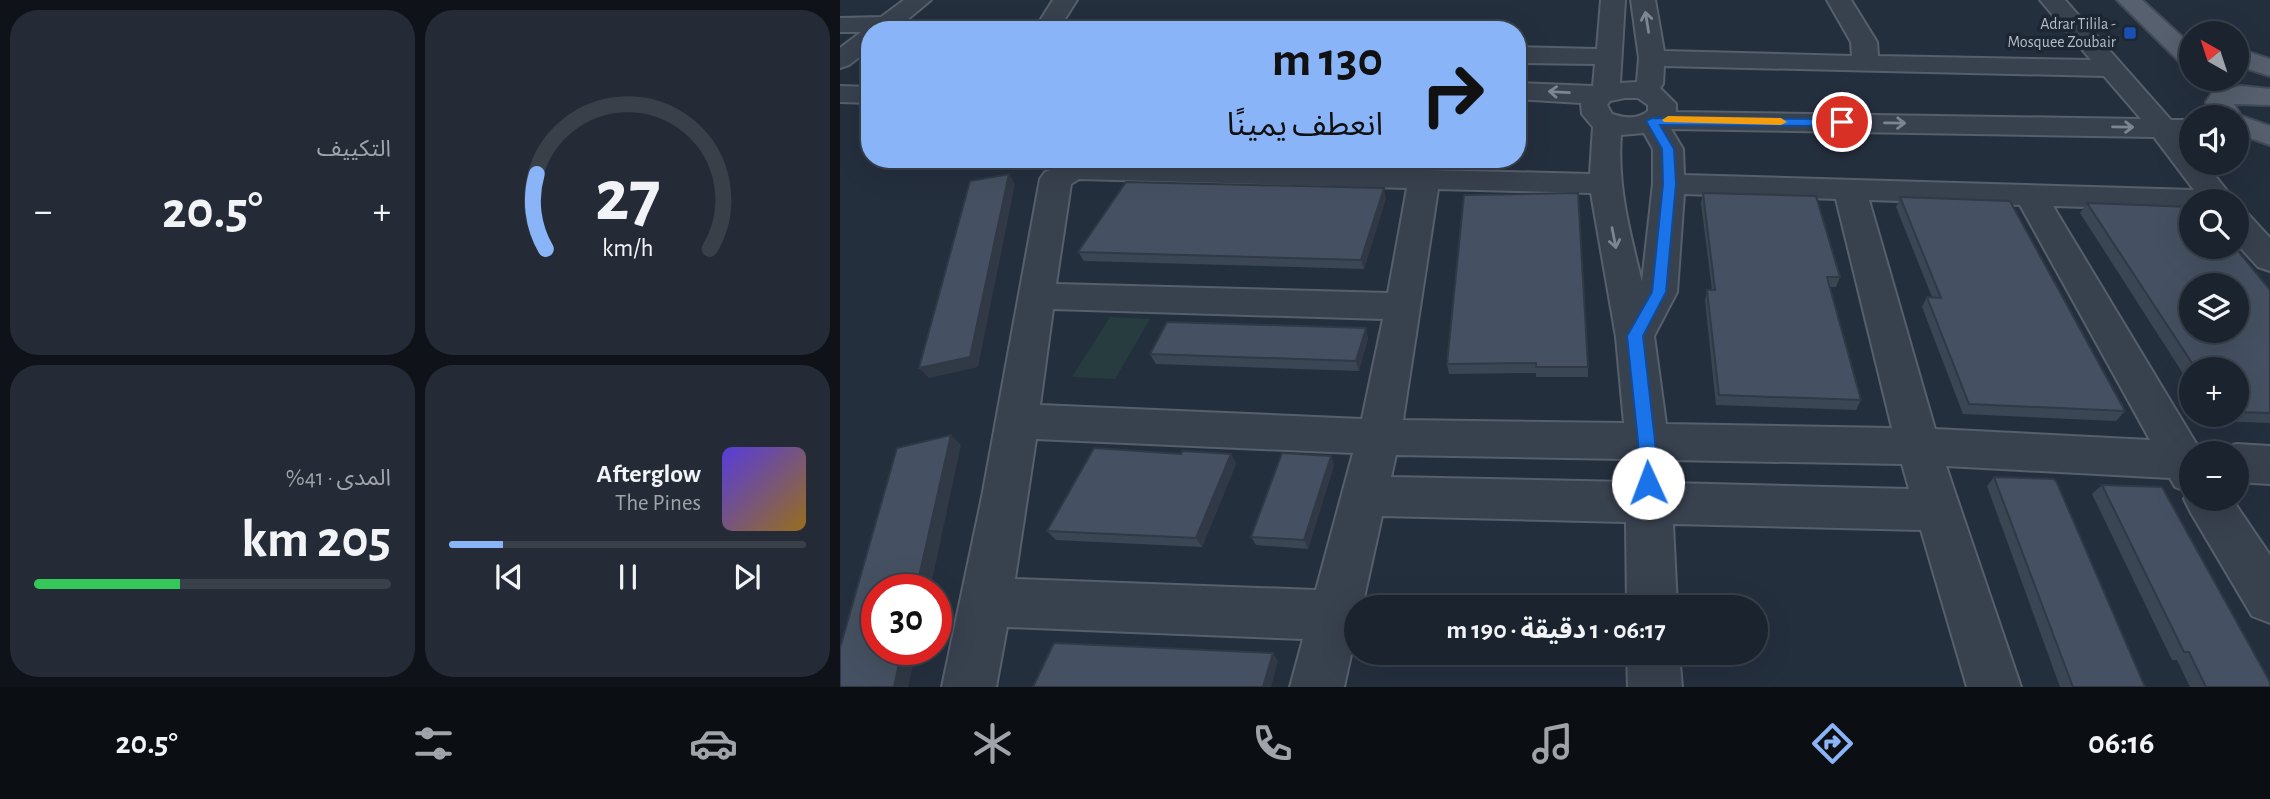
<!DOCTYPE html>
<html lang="ar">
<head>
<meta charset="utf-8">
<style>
  body { margin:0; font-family:"Alegreya Sans","Noto Sans Arabic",sans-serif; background:#242b36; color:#f1f3f6; direction:rtl; height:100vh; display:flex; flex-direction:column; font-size:26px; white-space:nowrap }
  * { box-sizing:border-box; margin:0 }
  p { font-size:23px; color:#a0a4aa }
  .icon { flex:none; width:38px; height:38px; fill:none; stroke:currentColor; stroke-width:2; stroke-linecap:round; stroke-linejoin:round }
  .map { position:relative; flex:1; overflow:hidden; direction:ltr }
  .sheet { display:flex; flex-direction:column; gap:10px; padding:10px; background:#0f1319; width:840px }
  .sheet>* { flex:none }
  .banner { position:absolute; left:21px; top:21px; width:665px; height:147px; border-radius:28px; box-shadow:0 7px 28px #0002,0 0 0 2px #39404a; direction:rtl; background:#8ab4f8; color:#111; overflow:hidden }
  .needle { width:46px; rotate:321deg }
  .buttons { position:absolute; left:1339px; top:21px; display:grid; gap:14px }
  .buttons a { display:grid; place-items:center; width:70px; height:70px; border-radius:50%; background:#1b232e; box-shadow:0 7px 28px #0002,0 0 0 2px #39404a; font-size:35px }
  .speed { position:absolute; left:21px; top:574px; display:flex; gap:14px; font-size:35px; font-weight:700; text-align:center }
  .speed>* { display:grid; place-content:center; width:91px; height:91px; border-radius:50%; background:#1b232e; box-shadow:0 7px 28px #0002,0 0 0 2px #39404a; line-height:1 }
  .speed .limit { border:10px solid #d22; background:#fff; color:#111 }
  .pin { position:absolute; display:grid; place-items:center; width:60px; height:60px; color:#fff; margin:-30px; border:4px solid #fff; border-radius:50%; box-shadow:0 2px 7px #0007 }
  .me { position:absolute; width:77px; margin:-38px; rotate:358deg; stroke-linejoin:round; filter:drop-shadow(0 0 5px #0008) }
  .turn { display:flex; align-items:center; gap:24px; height:147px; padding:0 28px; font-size:32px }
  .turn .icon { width:91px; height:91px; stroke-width:2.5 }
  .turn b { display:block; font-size:49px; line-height:60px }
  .big { font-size:52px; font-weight:700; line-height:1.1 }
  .sheet .tile { flex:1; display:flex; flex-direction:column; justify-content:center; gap:10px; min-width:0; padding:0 24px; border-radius:28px; background:#242b36 }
  .sheet .dial { align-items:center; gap:0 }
  .dial svg { height:182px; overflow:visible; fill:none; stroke:#39404a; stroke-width:7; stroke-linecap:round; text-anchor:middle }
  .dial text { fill:#f1f3f6; stroke:none }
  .song { display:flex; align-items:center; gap:21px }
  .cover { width:84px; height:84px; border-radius:10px; background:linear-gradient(135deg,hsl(250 70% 55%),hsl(40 70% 35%)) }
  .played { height:7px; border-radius:4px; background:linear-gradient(90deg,#8ab4f8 15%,#39404a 15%) }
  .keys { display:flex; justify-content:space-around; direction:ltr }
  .heat { display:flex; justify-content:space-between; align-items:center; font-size:38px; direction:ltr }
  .charge { height:10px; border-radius:5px; background:linear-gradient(90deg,#34c759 41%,#39404a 0) }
  .sheet .tiles { flex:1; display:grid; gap:10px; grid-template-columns:repeat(2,1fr) }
  .trip { position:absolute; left:504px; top:595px; width:424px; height:70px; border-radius:35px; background:#1b232e; box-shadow:0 7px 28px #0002,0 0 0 2px #39404a; font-weight:700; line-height:70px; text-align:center; direction:rtl }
  .tab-bar { display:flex; height:112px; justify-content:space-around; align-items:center; background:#0b0e12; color:#a0a4aa }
  .tab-bar .icon { width:49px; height:49px }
  .tab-bar .active { color:#8ab4f8 }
  .tab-bar b { font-size:32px; color:#f1f3f6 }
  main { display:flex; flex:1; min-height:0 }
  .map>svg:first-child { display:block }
  .green { fill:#263c3f }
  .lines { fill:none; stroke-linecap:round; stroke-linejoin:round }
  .minor-casing { stroke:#565f6c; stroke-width:4 }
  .major-casing { stroke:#414a57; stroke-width:4 }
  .minor { fill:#38414e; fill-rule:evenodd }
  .major { fill:#56606e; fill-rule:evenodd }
  .wall { fill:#3b4654 }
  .shaded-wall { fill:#303945 }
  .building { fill:#455162; stroke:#303945; stroke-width:2; fill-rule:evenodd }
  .oneway { stroke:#7c8592 }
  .route { fill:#1a73e8; stroke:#114b97; stroke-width:2 }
  .slow { fill:#f59e0b }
  .transit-dot { fill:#1a4fb4; stroke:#1d2633; stroke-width:2.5 }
  .labels { text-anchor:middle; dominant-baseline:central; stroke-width:7; stroke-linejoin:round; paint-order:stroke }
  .far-poi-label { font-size:16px; fill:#b4bcc9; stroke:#1d2633; text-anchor:end }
</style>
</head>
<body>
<main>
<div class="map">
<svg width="1430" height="687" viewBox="0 0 1430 687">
  <rect width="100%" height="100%" fill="#242f3e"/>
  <polygon class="green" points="270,317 310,319 275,379 232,377"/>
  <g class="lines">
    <g class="minor-casing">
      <g id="minor">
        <polygon points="64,0 91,0 55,30 30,30 30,49 9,65 0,68 0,48 21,32 0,32 0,18 41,17"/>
        <polygon points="213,0 237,0 218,30 194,30"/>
        <path d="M761 0H785L780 83 797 82 799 58 791 0H815L824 51 1012 56 1011 42 987 0H1011L1037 42 1038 56 1251 60 1200 0H1225L1331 120H1351V138H1345L1351 145V163H1365L1395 201H1351V210L1213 206 1357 445 1366 448 1369 453H1351V499H1392L1430 555V623L1412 616 1351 513 1344 499 1348 492 1335 487 1330 478 1106 466 1181 687H1127L1081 530 833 524 837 607H787L786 522 542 516 522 607H516V632L504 687H450L463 639 167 627 156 687H102L142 497 200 179 205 172 233 161 750 174 753 127 742 114 741 103 677 99V83L753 86 755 64 677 63V47L757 49ZM824 66 1264 76 1301 119 836 112V104L820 88 823 84ZM785 98H798L808 105V111C797 120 784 118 772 114L767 105 770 101ZM831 129 1314 137 1354 190 844 175 843 149ZM804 133 813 149V184L802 282C790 234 777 185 781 135ZM239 179 567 188 548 293 216 284 231 184ZM598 189 751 193 776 337 784 423 563 420ZM844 194 996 199 1052 428 826 424 814 336 837 292ZM1029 200 1180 205 1310 440 1095 429ZM213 309 543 319 522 419 200 405ZM196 439 513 453 476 590 175 579ZM556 455 785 459 786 482 551 477ZM829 460 1062 464 1069 489 830 483Z"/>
        <polygon points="0,86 30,87 30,103 0,102"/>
        <polygon points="1396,211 1408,214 1430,238 1430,271 1418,267 1396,243"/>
        <polygon points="1396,444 1430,446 1430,484 1396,482 1396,453 1379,453 1380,450"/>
        <polygon points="787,653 839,653 842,687 788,687"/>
      </g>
    </g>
    <g class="major-casing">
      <g id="major">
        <polygon points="1277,0 1302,0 1351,45 1351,67 1342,64"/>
        <polygon points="1396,48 1430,59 1430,76 1396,65"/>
        <polygon points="1401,86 1430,89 1430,105 1394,104 1401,116 1430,126 1430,145 1396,133 1396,117 1373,117 1367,109 1366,102 1373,92"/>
      </g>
    </g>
    <use href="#minor" class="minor"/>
    <use href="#major" class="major"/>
  </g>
  <g class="wall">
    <polygon points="863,193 1000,277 996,287 990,287 1021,400 1016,410 876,405 865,300 867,290 872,290 861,203"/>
    <polygon points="624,195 748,367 748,377 696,377 696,373 609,374 607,364"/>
    <polygon points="1060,197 1285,411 1276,421 1123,414 1082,307 1087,297 1092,297 1056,207"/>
    <polygon points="546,198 524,269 244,261 238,252"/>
    <polygon points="1247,203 1430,290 1430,423 1374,421 1369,415 1396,415 1396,369 1351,369 1351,386 1240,213"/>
    <polygon points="528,338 519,371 316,364 310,354"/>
    <polygon points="341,454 391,454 396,464 362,547 216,540 207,531"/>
    <polygon points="494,465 468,549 416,545 411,537"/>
    <polygon points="1154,477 1305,687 1220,687 1147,486"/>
    <polygon points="1262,485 1430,687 1350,687 1337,660 1332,660 1252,494"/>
  </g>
  <g class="shaded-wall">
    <polygon points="169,174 175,184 138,367 89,378 79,368"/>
    <polygon points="544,188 546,198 524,269 521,260"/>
    <polygon points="526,328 528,338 519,371 516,361"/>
    <polygon points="111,435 121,445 90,590 76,590"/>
    <polygon points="391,454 396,464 362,547 356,538"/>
    <polygon points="491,456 494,465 468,549 464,540"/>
    <polygon points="62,649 77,649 68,687 54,687"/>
    <polygon points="433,653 438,661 431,687 423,687"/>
  </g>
  <g class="building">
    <polygon points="169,174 130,357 79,368 130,181"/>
    <polygon points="286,182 544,188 521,260 238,252"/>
    <polygon points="738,193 748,367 696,367 696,363 607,364 624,195"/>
    <polygon points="863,193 976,196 1000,277 987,277 1021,400 879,395 867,290 875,290"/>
    <polygon points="1060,197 1170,201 1285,411 1129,404 1087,297 1101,298"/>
    <path d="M1247 203 1351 207V247H1395L1430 290V413L1396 412V369H1356ZM1351 285H1396V331H1351Z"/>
    <polygon points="327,322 526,328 516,361 310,354"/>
    <polygon points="111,435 76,590 37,590 37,649 62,649 54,687 0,687 0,648 57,448"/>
    <polygon points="254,448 341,454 343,451 391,454 356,538 207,531"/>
    <polygon points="442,453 491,456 464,540 411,537"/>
    <polygon points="1154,477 1214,479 1217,483 1305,687 1233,687"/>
    <polygon points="1262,485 1322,487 1430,682 1430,687 1366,687 1349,652 1344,652"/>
    <polygon points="214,643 433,653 423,687 193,687"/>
  </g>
  <defs><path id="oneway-shaft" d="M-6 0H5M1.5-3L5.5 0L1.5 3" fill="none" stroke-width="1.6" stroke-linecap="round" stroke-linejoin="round" transform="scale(1.75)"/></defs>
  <g class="oneway">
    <use href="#oneway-shaft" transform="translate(807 22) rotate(-99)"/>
    <use href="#oneway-shaft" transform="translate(719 92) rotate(-177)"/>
    <use href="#oneway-shaft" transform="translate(1055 123) rotate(1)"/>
    <use href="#oneway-shaft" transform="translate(1283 127) rotate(1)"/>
    <use href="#oneway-shaft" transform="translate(774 238) rotate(79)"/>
  </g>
  <polygon class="route" points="812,118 1002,119 1008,122 1002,126 820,125 834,149 836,184 826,292 803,336 815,441 817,483 814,489 808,491 801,489 799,483 798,441 787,336 812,292 823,184 822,149 806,121"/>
  <polygon class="slow" points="828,116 941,118 947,122 941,125 824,122 822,120"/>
  <rect class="transit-dot" x="1283" y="26" width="14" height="14" rx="3.5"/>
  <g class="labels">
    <g class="far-poi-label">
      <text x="1276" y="24">Adrar Tilila -<tspan x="1276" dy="18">Mosquee Zoubair</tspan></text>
    </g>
  </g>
</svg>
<div class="buttons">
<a><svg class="needle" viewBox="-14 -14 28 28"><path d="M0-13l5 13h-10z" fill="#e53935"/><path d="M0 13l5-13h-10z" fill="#a0a4aa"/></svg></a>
<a><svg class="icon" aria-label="sound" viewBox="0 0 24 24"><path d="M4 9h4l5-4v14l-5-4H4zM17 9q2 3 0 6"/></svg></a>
<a><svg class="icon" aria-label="search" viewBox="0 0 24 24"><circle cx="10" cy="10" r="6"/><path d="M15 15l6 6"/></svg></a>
<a><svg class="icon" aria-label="layers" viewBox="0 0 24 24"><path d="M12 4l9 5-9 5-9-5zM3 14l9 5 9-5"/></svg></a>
<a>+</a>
<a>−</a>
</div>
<div class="speed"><div class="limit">30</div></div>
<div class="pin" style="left:1002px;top:122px;background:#d93025"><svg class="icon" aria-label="arrive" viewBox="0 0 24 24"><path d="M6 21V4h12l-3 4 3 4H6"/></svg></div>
<svg class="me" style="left:808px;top:483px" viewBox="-20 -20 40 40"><circle r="19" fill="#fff"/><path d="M0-13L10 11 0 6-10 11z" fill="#1a73e8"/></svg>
<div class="trip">06:17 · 1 دقيقة · 190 m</div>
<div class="banner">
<div class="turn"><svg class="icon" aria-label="right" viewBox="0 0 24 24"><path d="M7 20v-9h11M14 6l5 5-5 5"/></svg><div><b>130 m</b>انعطف يمينًا</div></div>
</div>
</div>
<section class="sheet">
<div class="tiles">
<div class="tile dial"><svg viewBox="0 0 100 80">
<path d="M14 69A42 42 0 1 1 86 69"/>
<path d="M14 69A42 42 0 0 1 10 36" stroke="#8ab4f8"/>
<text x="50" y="56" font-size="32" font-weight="700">27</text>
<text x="50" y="72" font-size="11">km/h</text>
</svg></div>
<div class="tile"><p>التكييف</p>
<div class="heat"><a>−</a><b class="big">20.5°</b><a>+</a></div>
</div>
<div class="tile">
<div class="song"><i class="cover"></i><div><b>Afterglow</b><p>The Pines</p></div></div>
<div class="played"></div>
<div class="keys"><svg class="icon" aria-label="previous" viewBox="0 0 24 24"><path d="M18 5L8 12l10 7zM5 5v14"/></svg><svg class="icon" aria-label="pause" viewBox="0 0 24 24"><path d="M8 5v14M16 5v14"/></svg><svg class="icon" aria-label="next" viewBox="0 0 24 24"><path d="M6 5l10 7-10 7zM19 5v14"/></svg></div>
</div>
<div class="tile"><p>المدى · 41%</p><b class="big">205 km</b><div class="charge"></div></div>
</div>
</section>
</main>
<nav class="tab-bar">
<b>06:16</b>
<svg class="icon active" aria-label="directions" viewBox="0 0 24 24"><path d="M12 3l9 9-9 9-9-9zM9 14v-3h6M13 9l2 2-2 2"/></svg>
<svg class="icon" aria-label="music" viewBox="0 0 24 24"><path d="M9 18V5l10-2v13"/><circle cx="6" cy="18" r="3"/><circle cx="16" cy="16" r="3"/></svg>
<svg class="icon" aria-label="phone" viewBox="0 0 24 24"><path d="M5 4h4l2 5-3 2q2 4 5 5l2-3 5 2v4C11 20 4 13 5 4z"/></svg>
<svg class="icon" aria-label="climate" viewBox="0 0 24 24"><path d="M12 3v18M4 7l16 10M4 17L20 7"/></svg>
<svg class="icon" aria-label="car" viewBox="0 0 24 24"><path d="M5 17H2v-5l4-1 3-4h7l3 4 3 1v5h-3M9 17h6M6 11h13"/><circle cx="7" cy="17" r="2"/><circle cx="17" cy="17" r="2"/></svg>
<svg class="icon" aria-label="filters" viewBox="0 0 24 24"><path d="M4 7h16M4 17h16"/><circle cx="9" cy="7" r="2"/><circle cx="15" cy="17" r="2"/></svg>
<b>20.5°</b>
</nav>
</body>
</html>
